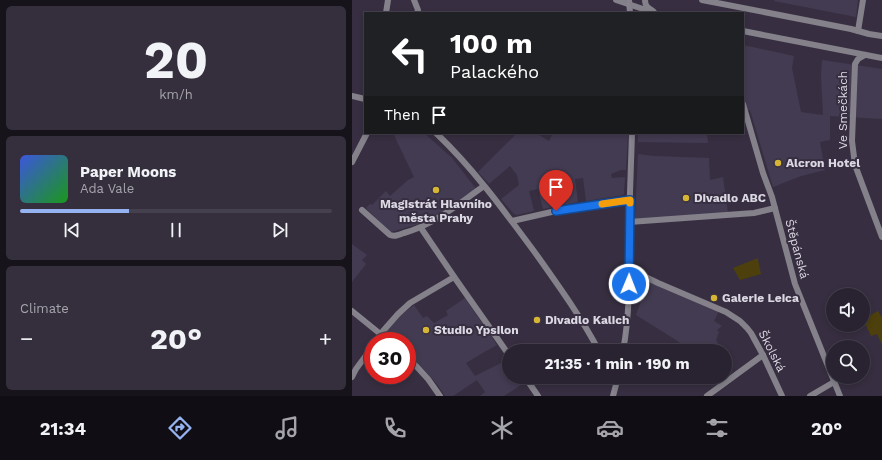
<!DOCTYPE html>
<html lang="en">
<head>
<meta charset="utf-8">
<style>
  body { margin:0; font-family:"Work Sans",sans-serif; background:#352f3d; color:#f1f3f6; height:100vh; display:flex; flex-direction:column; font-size:15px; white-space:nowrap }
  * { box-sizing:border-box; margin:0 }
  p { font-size:13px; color:#a5a4ab }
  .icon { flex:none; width:22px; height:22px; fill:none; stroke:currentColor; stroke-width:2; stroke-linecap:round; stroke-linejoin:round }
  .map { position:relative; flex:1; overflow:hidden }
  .drawer { display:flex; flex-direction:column; gap:6px; padding:6px; background:#17131b; width:352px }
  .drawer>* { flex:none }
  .banner { position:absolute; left:12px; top:12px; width:380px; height:122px; border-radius:0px; box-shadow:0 2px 6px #0003,0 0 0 1px #45404d; background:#202124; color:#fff; overflow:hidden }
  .buttons { position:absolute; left:474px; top:288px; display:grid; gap:8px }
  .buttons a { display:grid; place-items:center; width:44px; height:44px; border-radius:50%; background:#292331; box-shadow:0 2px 6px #0003,0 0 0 1px #45404d; font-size:20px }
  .speed { position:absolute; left:12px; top:332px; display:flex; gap:8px; font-size:20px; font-weight:700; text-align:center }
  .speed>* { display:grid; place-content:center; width:52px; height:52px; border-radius:50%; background:#292331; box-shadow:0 2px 6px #0003,0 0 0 1px #45404d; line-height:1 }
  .speed .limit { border:6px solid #d22; background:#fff; color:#111 }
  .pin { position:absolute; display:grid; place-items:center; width:34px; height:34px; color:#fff; margin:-41px -17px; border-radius:50% 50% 50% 0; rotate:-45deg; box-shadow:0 0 4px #0007 }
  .pin .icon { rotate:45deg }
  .me { position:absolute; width:44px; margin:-22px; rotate:1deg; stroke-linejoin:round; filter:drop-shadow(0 0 3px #0008) }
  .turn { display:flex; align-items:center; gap:14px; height:84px; padding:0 20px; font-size:18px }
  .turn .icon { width:52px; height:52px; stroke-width:2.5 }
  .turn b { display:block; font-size:28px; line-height:34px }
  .then { display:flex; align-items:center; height:38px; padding:0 20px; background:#0003; gap:8px; font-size:15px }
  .big { font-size:30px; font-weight:700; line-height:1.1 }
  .drawer .widget { flex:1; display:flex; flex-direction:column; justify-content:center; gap:6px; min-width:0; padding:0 14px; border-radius:6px; background:#352f3d }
  .drawer .dial { align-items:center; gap:0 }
  .dial b { font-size:52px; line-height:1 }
  .song { display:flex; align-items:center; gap:12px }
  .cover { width:48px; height:48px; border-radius:6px; background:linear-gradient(135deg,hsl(230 70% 55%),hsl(120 70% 35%)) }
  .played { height:4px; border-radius:2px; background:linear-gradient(90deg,#95b2f1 35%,#45404d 35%) }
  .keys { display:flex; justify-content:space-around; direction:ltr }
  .heat { display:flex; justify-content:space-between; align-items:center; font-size:22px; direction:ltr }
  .trip { position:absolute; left:150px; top:344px; width:230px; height:40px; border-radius:20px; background:#292331; box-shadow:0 2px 6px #0003,0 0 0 1px #45404d; font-weight:700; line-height:40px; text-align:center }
  .tab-bar { display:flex; height:64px; justify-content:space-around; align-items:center; background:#100e14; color:#a5a4ab }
  .tab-bar .icon { width:28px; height:28px }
  .tab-bar .on { color:#95b2f1 }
  .tab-bar b { font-size:18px; color:#f1f3f6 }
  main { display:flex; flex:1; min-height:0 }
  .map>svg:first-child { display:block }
  .built { fill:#433b51 }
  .green { fill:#4d400d }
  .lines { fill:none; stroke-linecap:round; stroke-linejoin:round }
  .street { stroke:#84818a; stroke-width:6 }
  .tram { stroke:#8d8795; stroke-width:1 }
  .route-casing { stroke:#114b97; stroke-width:10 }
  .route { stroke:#1a73e8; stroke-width:7 }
  .slow { stroke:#f59e0b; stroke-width:7 }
  .poi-dot { fill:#d5b534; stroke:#372f41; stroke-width:1.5 }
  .labels { text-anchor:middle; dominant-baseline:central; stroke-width:4; stroke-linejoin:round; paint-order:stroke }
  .street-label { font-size:12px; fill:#dcd8e3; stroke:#372f41 }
  .poi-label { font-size:12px; font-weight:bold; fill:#dcd8e3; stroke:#372f41; text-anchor:start }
</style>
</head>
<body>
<main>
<section class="drawer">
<div class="widget dial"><b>20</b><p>km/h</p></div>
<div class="widget">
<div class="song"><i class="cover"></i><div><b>Paper Moons</b><p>Ada Vale</p></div></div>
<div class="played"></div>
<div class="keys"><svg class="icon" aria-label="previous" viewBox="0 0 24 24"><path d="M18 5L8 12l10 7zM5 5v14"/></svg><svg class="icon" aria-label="pause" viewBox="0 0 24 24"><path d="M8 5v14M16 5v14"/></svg><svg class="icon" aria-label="next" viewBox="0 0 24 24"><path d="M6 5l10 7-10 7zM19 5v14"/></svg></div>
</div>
<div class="widget"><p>Climate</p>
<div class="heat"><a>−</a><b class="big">20°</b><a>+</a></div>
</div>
</section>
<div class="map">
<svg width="530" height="396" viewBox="0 0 530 396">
  <rect width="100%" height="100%" fill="#372f41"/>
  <g class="built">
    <polygon points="423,0 506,0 504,17 422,1"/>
    <polygon points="391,45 442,56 440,68 449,112 471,115 469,76 470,60 530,69 530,119 478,116 478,140 468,142 473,170 449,176 421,187 398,110 391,112"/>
    <polygon points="41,133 72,133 100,158 125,190 108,203 70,223 39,232 36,231 14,208 18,204 20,205 34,191 38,196 56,180 62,177"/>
    <polygon points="165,133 184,133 197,141 201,133 276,133 274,170 269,170 259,174 260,178 273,177 272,193 271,195 234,201 231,178 223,179 226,202 191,209 186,189 177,191 182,211 165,215 162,214 149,199 167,185 165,175 158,166 137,184 126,172"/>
    <polygon points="286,133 355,133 356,143 286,142"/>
    <polygon points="286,154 302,156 357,158 358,180 371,177 376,213 283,219"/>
    <polygon points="0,244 15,255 10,260 14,264 0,282"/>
    <polygon points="296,281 367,311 362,321 370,326 365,330 367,332 364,340 366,343 357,351 331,351 333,347 324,340 284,315"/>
    <polygon points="113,298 145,345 129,354 114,363 123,376 155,360 157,363 157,377 166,377 172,385 169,385 152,396 128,396 133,392 125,380 101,396 93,396 85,384 55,351 55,341 43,341 33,332 48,316 62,305 71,318 75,316 82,323 96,315 94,311"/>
  </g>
  <g class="green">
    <polygon points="406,258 406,260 409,274 388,280 381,268"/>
    <polygon points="526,311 530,318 530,345 525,334 519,336 511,319"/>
  </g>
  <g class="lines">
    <g class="street">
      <polyline points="62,0 66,10 65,13"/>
      <polyline points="264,0 303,13"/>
      <polyline points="277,0 278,13"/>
      <path d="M293 0C293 6 296 8 301 11"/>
      <polyline points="350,0 499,29 517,34 530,36"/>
      <polyline points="34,13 36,0"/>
      <polyline points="391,31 530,58"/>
      <polyline points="506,31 511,0"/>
      <polyline points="513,55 506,59 503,64 500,141 503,165 530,237"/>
      <polyline points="0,96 13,99"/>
      <polyline points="391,104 411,173 420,197 443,284 488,396"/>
      <path d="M84 133C122 169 153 212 184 254 206 285 229 317 247 351"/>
      <polyline points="0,162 15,133"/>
      <path d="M10 210 38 235C44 237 46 235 52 233 84 224 106 204 132 186"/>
      <polyline points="160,221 204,211 278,200"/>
      <polyline points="277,222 402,213 423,208"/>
      <polyline points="69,228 105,281 157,355"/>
      <polyline points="277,269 306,283 374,312 388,321 395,328 399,333 411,355 430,396"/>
      <polyline points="0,311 37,341"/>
      <polyline points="25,341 31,331 46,314 58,303 102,277"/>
      <path d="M271 351C279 308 277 265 277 222 278 192 279 163 280 133"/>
      <polyline points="55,356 76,379 88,396"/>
      <polyline points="0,377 4,369 21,346"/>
      <polyline points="173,377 186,396"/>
      <polyline points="261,396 266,377"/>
      <polyline points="355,396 411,355"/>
      <polyline points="458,396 482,382"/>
    </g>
    <g class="tram">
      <polyline points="276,0 276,13"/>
      <polyline points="0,309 40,341"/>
      <path d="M270 351C278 308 275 266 276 222 276 192 278 163 279 133"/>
      <polyline points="55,354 77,378 90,396"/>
      <polyline points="260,396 264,377"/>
    </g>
  </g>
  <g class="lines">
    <g class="route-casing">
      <polyline id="route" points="204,211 278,200 277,284"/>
    </g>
    <use href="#route" class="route"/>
    <polyline class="slow" points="250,204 278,200 278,203"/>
  </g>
  <g class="poi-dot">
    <circle cx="426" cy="163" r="4"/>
    <circle cx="84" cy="190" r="4"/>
    <circle cx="334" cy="198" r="4"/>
    <circle cx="362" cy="298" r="4"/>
    <circle cx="185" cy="320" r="4"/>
    <circle cx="74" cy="330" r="4"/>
  </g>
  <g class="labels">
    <g class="street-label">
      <text transform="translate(491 110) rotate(-90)">Ve Smečkách</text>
      <text transform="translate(445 249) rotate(75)">Štěpánská</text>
      <text transform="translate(420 351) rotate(63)">Školská</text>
    </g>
    <g class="poi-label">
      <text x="434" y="163">Alcron Hotel</text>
      <text x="342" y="198">Divadlo ABC</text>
      <text x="84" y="204" text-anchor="middle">Magistrát Hlavního<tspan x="84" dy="14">města Prahy</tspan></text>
      <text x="370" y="298">Galerie Leica</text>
      <text x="193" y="320">Divadlo Kalich</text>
      <text x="82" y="330">Studio Ypsilon</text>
    </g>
  </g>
</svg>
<div class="buttons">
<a><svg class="icon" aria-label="sound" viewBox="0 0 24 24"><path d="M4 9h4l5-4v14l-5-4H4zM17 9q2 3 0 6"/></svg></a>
<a><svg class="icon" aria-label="search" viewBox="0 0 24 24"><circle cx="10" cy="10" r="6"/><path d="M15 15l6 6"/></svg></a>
</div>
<div class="speed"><div class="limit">30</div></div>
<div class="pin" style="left:204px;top:211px;background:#d93025"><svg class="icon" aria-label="arrive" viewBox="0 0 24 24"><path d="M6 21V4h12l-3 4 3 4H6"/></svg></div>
<svg class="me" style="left:277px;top:284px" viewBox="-20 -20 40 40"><circle r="17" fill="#1a73e8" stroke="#fff" stroke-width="3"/><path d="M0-11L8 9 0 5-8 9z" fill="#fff"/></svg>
<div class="trip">21:35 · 1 min · 190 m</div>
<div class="banner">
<div class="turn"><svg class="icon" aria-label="left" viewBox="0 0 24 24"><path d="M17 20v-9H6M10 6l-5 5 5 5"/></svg><div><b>100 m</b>Palackého</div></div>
<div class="then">Then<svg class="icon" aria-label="arrive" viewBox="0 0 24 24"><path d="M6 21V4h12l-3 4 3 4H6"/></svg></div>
</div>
</div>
</main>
<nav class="tab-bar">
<b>21:34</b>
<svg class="icon on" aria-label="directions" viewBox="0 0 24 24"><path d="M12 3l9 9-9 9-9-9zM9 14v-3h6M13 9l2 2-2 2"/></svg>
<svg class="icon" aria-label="music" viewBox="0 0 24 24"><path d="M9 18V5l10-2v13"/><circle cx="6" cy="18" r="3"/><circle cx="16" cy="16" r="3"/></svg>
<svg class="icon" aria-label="phone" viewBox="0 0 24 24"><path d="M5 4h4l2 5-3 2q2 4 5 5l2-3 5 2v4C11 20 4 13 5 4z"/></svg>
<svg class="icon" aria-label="climate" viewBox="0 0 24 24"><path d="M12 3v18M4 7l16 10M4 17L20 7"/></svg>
<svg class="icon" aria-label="car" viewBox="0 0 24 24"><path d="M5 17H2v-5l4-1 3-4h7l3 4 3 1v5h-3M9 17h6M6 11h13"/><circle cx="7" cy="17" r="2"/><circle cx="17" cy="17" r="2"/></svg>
<svg class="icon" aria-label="filters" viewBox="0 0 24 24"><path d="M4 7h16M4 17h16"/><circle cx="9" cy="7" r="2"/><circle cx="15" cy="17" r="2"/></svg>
<b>20°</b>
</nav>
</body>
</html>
